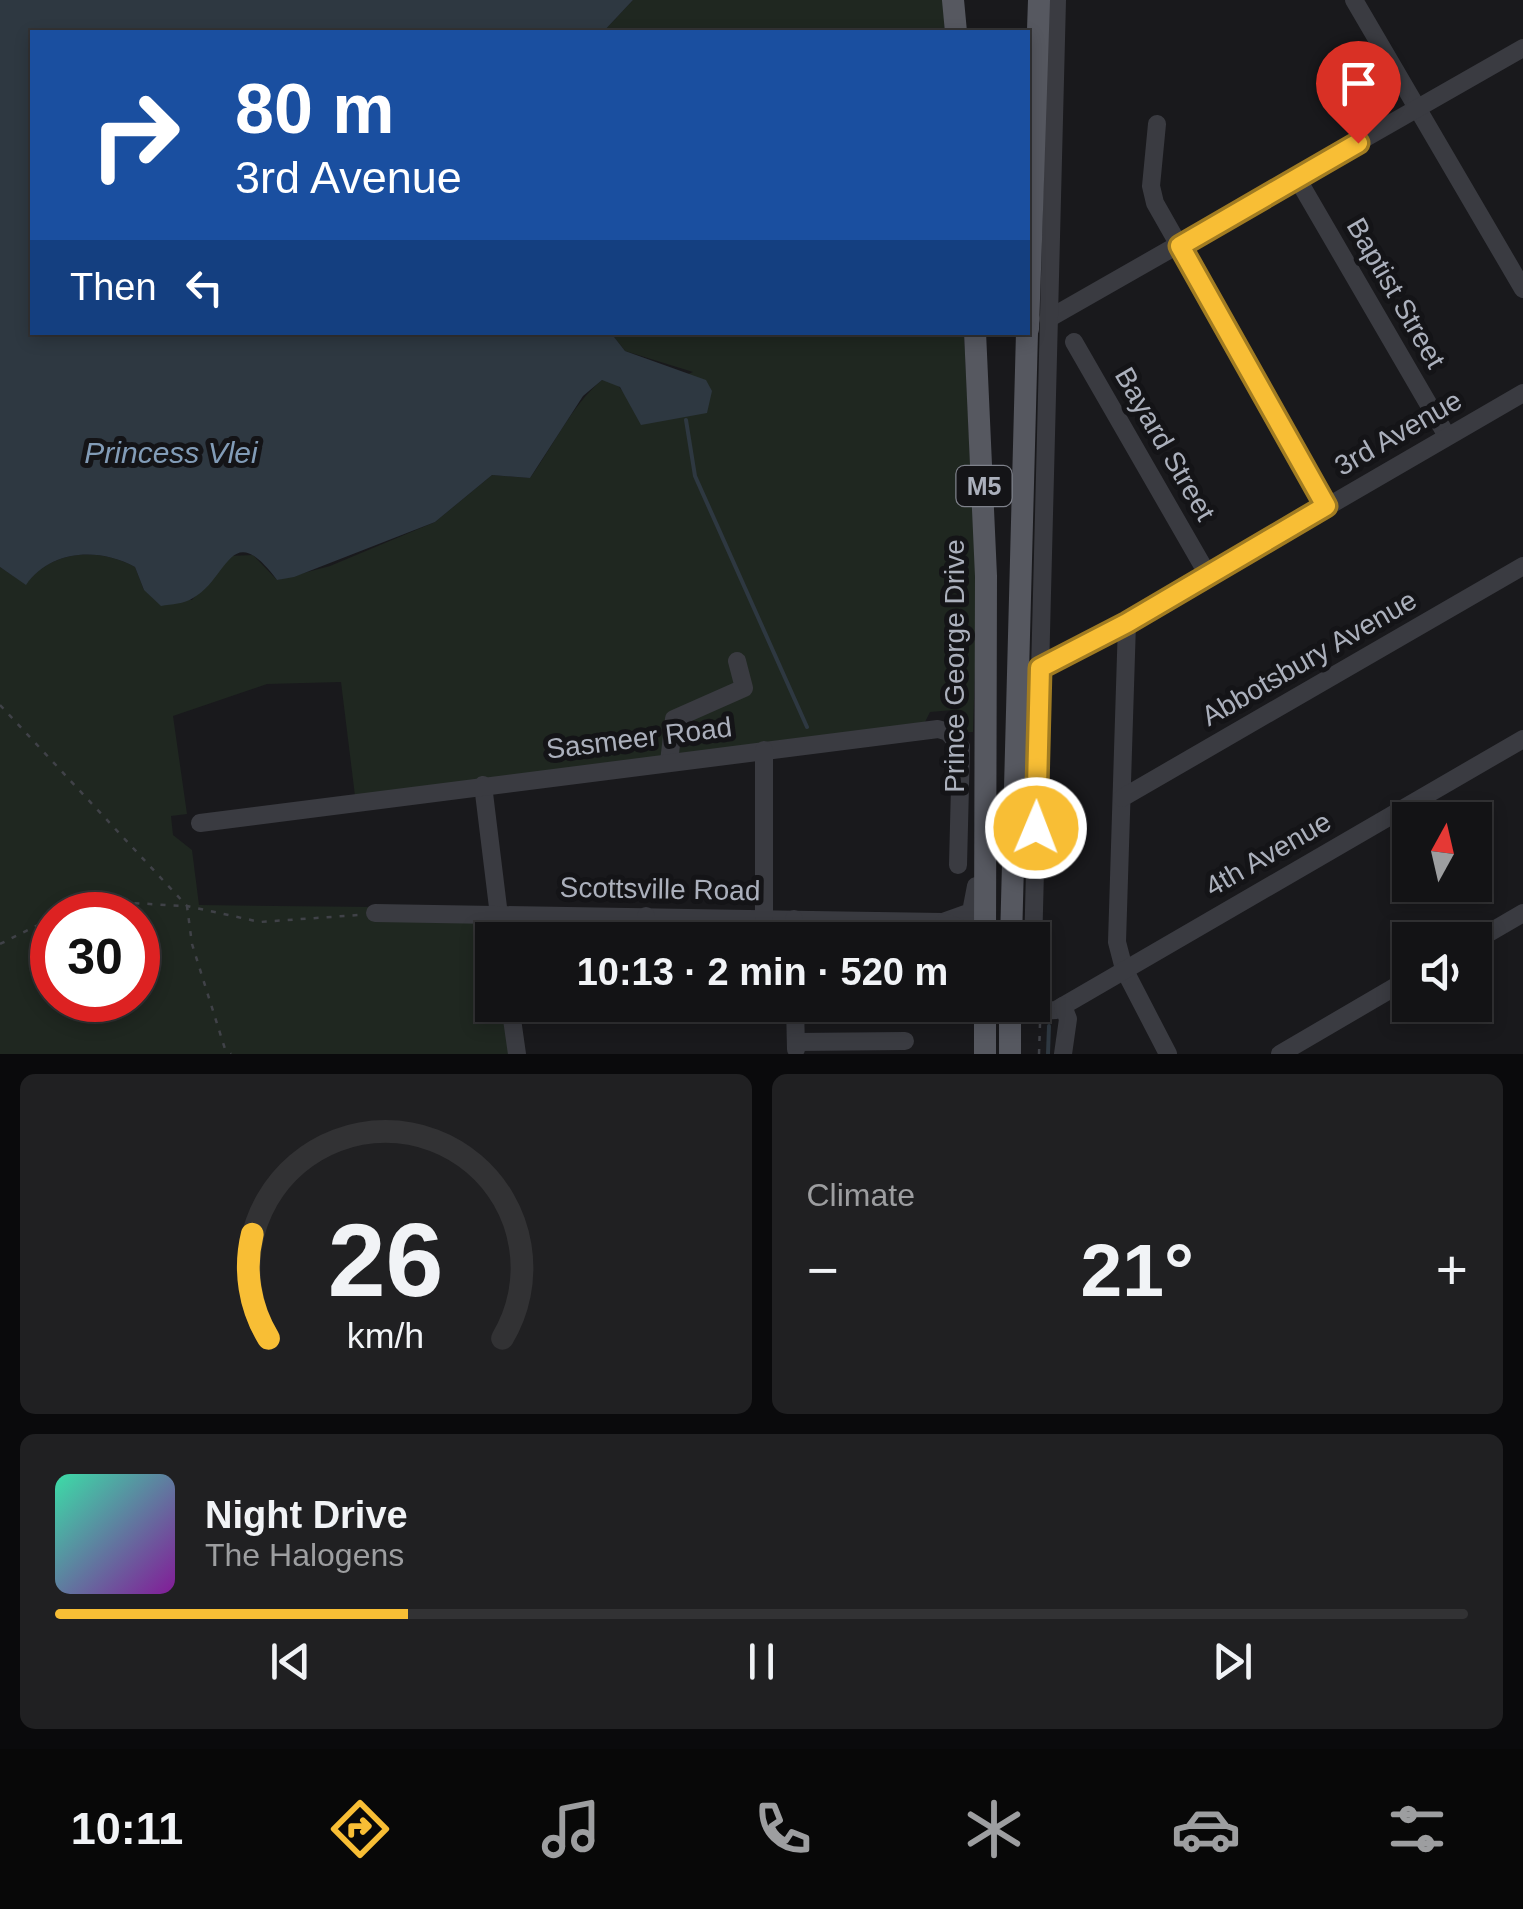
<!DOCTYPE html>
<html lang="en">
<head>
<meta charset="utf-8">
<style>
  body { margin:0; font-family:Arial,sans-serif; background:#202022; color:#f1f3f6; height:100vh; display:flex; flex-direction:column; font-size:38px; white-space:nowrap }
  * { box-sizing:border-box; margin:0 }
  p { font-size:32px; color:#9d9ea0 }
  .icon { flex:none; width:55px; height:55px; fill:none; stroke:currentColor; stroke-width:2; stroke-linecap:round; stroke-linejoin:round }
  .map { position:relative; height:1054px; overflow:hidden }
  .drawer { display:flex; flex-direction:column; gap:20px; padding:20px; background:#0a0a0c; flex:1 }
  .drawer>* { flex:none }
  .banner { position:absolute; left:30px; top:30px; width:1000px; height:305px; border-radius:0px; box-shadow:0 5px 15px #0003,0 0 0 2px #323234; background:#1a4fa0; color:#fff; overflow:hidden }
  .needle { width:65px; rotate:8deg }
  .fabs { position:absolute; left:1392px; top:802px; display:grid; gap:20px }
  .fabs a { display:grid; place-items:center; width:100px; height:100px; border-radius:0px; background:#131315; box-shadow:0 5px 15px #0003,0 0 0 2px #323234; font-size:50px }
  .speed { position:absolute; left:30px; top:892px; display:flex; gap:20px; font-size:50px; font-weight:700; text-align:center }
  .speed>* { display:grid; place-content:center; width:130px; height:130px; border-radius:50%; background:#131315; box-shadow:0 5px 15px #0003,0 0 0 2px #323234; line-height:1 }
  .speed .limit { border:15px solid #d22; background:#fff; color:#111 }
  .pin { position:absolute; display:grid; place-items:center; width:85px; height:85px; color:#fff; margin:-102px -42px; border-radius:50% 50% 50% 0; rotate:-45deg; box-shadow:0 0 10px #0007 }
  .pin .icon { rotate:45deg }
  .me { position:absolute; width:110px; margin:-55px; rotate:1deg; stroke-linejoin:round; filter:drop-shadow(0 0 8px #0008) }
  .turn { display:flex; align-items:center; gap:35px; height:210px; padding:0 40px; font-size:45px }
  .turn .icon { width:130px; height:130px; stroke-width:2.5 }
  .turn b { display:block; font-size:70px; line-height:85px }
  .then { display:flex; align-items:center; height:95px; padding:0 40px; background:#0003; gap:20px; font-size:38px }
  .big { font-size:75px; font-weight:800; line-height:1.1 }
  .drawer .widget { flex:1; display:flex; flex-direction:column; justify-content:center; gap:15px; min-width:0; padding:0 35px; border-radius:15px; background:#202022 }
  .drawer .dial { align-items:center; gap:0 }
  .dial svg { height:260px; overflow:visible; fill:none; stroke:#323234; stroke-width:7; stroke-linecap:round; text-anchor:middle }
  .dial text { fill:#f1f3f6; stroke:none }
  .song { display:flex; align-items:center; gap:30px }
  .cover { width:120px; height:120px; border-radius:15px; background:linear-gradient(135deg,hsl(160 70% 55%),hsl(290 70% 35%)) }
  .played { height:10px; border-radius:5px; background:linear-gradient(90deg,#f8be35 25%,#323234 25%) }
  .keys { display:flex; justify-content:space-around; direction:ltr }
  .heat { display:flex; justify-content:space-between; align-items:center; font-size:55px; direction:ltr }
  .drawer .tiles { flex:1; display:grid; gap:20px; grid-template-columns:1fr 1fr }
  .widget:last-child { grid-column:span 2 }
  .trip { position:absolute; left:475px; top:922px; width:575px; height:100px; border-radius:0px; background:#131315; box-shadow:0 5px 15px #0003,0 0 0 2px #323234; font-weight:800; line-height:100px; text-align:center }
  .menu { display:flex; height:160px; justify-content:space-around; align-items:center; background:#080808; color:#9d9ea0 }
  .menu .icon { width:70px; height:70px }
  .menu .selected { color:#f8be35 }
  .menu b { font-size:45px; color:#f1f3f6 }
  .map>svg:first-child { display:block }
  .green { fill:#1f2720; fill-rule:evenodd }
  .water { fill:#2e3841 }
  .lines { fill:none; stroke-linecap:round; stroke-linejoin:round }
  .stream { stroke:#2e3841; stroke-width:4 }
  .path { stroke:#404248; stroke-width:2.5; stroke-dasharray:5 8; stroke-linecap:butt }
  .minor { stroke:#3a3b41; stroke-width:18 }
  .major { stroke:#565860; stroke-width:22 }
  .route-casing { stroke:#a17c22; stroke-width:25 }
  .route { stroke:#f8be35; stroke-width:18 }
  .labels { text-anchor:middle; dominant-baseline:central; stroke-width:10; stroke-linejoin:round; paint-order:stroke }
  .shield { fill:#141417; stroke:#7e818a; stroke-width:2.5 }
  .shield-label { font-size:25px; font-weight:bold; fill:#abb0bc }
  .street-label { font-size:28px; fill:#abb0bc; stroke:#141417 }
  .water-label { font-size:30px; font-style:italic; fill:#829cb7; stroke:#141417 }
</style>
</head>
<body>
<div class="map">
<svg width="1523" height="1054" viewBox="0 0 1523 1054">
  <rect width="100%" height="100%" fill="#19191c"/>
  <g class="green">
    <polygon points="633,0 943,0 945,32 603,32"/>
    <path d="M611 333H964L977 601 973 732H956L953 710 930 712 924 724 355 796 341 682 267 684 173 716 187 814 171 816 173 835 192 850 199 905 373 907 487 923 496 940 492 1005H504L510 1054H0V567L26 584C52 550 98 547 135 567L144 590 192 600 229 556 253 555 277 580 330 566 435 522 492 475 530 478C553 446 572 405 602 380L616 383 628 398 693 372 625 351ZM52 915H138V1000H52Z"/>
  </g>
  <path class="water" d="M0 0H633L603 32H32V332L611 333 625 351 706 380 712 391 707 413 641 425 620 387 602 380 583 396 530 478 492 475 435 522 294 577 277 580C230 517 229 578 193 598 184 604 172 604 161 606L144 590 135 567C98 547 51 550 26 585L0 567Z"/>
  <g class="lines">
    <g class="stream">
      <polyline points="686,420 695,476 807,727"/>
      <polyline points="1048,1054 1049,1026"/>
    </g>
    <g class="path">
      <polyline points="0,705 187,906 260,922 358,915"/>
      <path d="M58 915C96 896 146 905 187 906L192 944 225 1049 231 1054"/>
      <polyline points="0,944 52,918"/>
      <polyline points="1039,1054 1040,1024"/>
    </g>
    <g class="minor">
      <polyline points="1354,0 1523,289"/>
      <polyline points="1157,124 1151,186 1155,203 1327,506"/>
      <polyline points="1297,178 1447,436"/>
      <polyline points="1048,319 1523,48"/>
      <polyline points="1074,342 1208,575"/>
      <polyline points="1127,623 1117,942 1124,969 1168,1054"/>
      <polyline points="1040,668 1127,623 1523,393"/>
      <polyline points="669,762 674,719 744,688 737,661"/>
      <polyline points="483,785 502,940"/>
      <polyline points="1122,798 1523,566"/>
      <polyline points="200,823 938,729 948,732 961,747 958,865"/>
      <polyline points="375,913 943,922 971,912 976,886"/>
      <polyline points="646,916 646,940"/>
      <polyline points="764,917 764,750"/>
      <polyline points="794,919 794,940"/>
      <polyline points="944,922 967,931 973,940"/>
      <polyline points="1475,941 1523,913"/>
      <polyline points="1032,989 1057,0"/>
      <polyline points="1032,999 1040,1011 1056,1010 1523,739"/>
      <polyline points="510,1005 517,1054"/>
      <polyline points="647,1005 647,1013"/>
      <polyline points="795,1005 796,1049"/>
      <polyline points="1063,1006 1068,1019 1063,1054"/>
      <polyline points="796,1042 905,1041"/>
      <polyline points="1280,1054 1410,978"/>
    </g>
    <g class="major">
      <polyline points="953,0 956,32"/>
      <polyline points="1028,329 1039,0"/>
      <polyline points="975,332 986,576 985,940"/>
      <polyline points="1011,940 1027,332"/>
      <polyline points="985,1054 985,1005"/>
      <polyline points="1010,1054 1010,1005"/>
    </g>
  </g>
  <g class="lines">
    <g class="route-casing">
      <polyline id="route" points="1036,828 1040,668 1127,623 1326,506 1180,246 1358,143"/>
    </g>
    <use href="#route" class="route"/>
  </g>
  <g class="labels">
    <rect class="shield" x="956.5" y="466" width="55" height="40" rx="8"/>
    <g class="shield-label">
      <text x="984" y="486">M5</text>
    </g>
    <g class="street-label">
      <text transform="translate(1396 293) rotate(60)">Baptist Street</text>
      <text transform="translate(1398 433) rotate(-30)">3rd Avenue</text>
      <text transform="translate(1165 444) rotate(60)">Bayard Street</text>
      <text transform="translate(1309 658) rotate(-30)">Abbotsbury Avenue</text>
      <text transform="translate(954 666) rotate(-90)">Prince George Drive</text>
      <text transform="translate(639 738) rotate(-7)">Sasmeer Road</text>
      <text transform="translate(1268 854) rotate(-30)">4th Avenue</text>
      <text transform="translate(660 889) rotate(1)">Scottsville Road</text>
    </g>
    <g class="water-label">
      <text x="171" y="452">Princess Vlei</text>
    </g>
  </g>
</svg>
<div class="fabs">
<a><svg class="needle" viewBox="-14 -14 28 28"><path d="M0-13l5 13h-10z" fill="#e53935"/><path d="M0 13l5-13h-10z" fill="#9d9ea0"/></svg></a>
<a><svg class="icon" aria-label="sound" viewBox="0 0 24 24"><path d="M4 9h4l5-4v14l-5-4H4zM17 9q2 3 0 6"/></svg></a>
</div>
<div class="speed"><div class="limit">30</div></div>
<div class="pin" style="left:1358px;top:143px;background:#d93025"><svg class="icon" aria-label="arrive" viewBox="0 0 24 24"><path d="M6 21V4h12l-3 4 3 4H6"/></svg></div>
<svg class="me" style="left:1036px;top:828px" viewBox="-20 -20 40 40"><circle r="17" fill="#f8be35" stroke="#fff" stroke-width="3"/><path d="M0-11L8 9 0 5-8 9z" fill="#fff"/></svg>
<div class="trip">10:13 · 2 min · 520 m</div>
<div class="banner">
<div class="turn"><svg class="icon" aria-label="right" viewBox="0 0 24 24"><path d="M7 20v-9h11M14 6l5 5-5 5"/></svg><div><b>80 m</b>3rd Avenue</div></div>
<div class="then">Then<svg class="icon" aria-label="left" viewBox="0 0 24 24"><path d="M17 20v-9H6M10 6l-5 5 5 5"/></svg></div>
</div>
</div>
<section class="drawer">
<div class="tiles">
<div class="widget dial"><svg viewBox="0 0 100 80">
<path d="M14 69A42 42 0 1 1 86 69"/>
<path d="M14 69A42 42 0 0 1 9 37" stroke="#f8be35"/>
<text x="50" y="56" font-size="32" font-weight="700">26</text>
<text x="50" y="72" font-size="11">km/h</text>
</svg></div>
<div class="widget"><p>Climate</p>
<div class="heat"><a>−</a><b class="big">21°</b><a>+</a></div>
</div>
<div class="widget">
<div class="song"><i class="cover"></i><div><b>Night Drive</b><p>The Halogens</p></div></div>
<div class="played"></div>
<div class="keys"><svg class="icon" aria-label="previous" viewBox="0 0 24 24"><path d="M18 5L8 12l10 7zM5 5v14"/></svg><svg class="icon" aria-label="pause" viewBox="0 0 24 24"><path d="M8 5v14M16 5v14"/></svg><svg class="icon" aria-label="next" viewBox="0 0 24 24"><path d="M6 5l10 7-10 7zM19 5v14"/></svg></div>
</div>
</div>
</section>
<nav class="menu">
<b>10:11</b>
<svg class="icon selected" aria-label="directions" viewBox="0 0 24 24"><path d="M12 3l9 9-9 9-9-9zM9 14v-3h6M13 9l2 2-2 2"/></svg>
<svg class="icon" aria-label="music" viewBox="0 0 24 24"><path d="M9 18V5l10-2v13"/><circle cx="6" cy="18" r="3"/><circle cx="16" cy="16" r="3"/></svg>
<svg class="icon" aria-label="phone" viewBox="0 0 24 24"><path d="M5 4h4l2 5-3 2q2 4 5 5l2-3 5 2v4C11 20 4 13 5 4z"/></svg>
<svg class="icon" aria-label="climate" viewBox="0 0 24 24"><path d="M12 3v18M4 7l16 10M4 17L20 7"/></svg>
<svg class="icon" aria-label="car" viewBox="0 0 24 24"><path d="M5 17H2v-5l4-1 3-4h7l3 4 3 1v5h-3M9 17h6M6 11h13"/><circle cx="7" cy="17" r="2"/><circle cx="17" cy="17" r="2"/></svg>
<svg class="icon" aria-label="filters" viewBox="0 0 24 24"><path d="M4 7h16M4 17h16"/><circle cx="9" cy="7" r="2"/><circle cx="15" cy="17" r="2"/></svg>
</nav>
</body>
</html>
